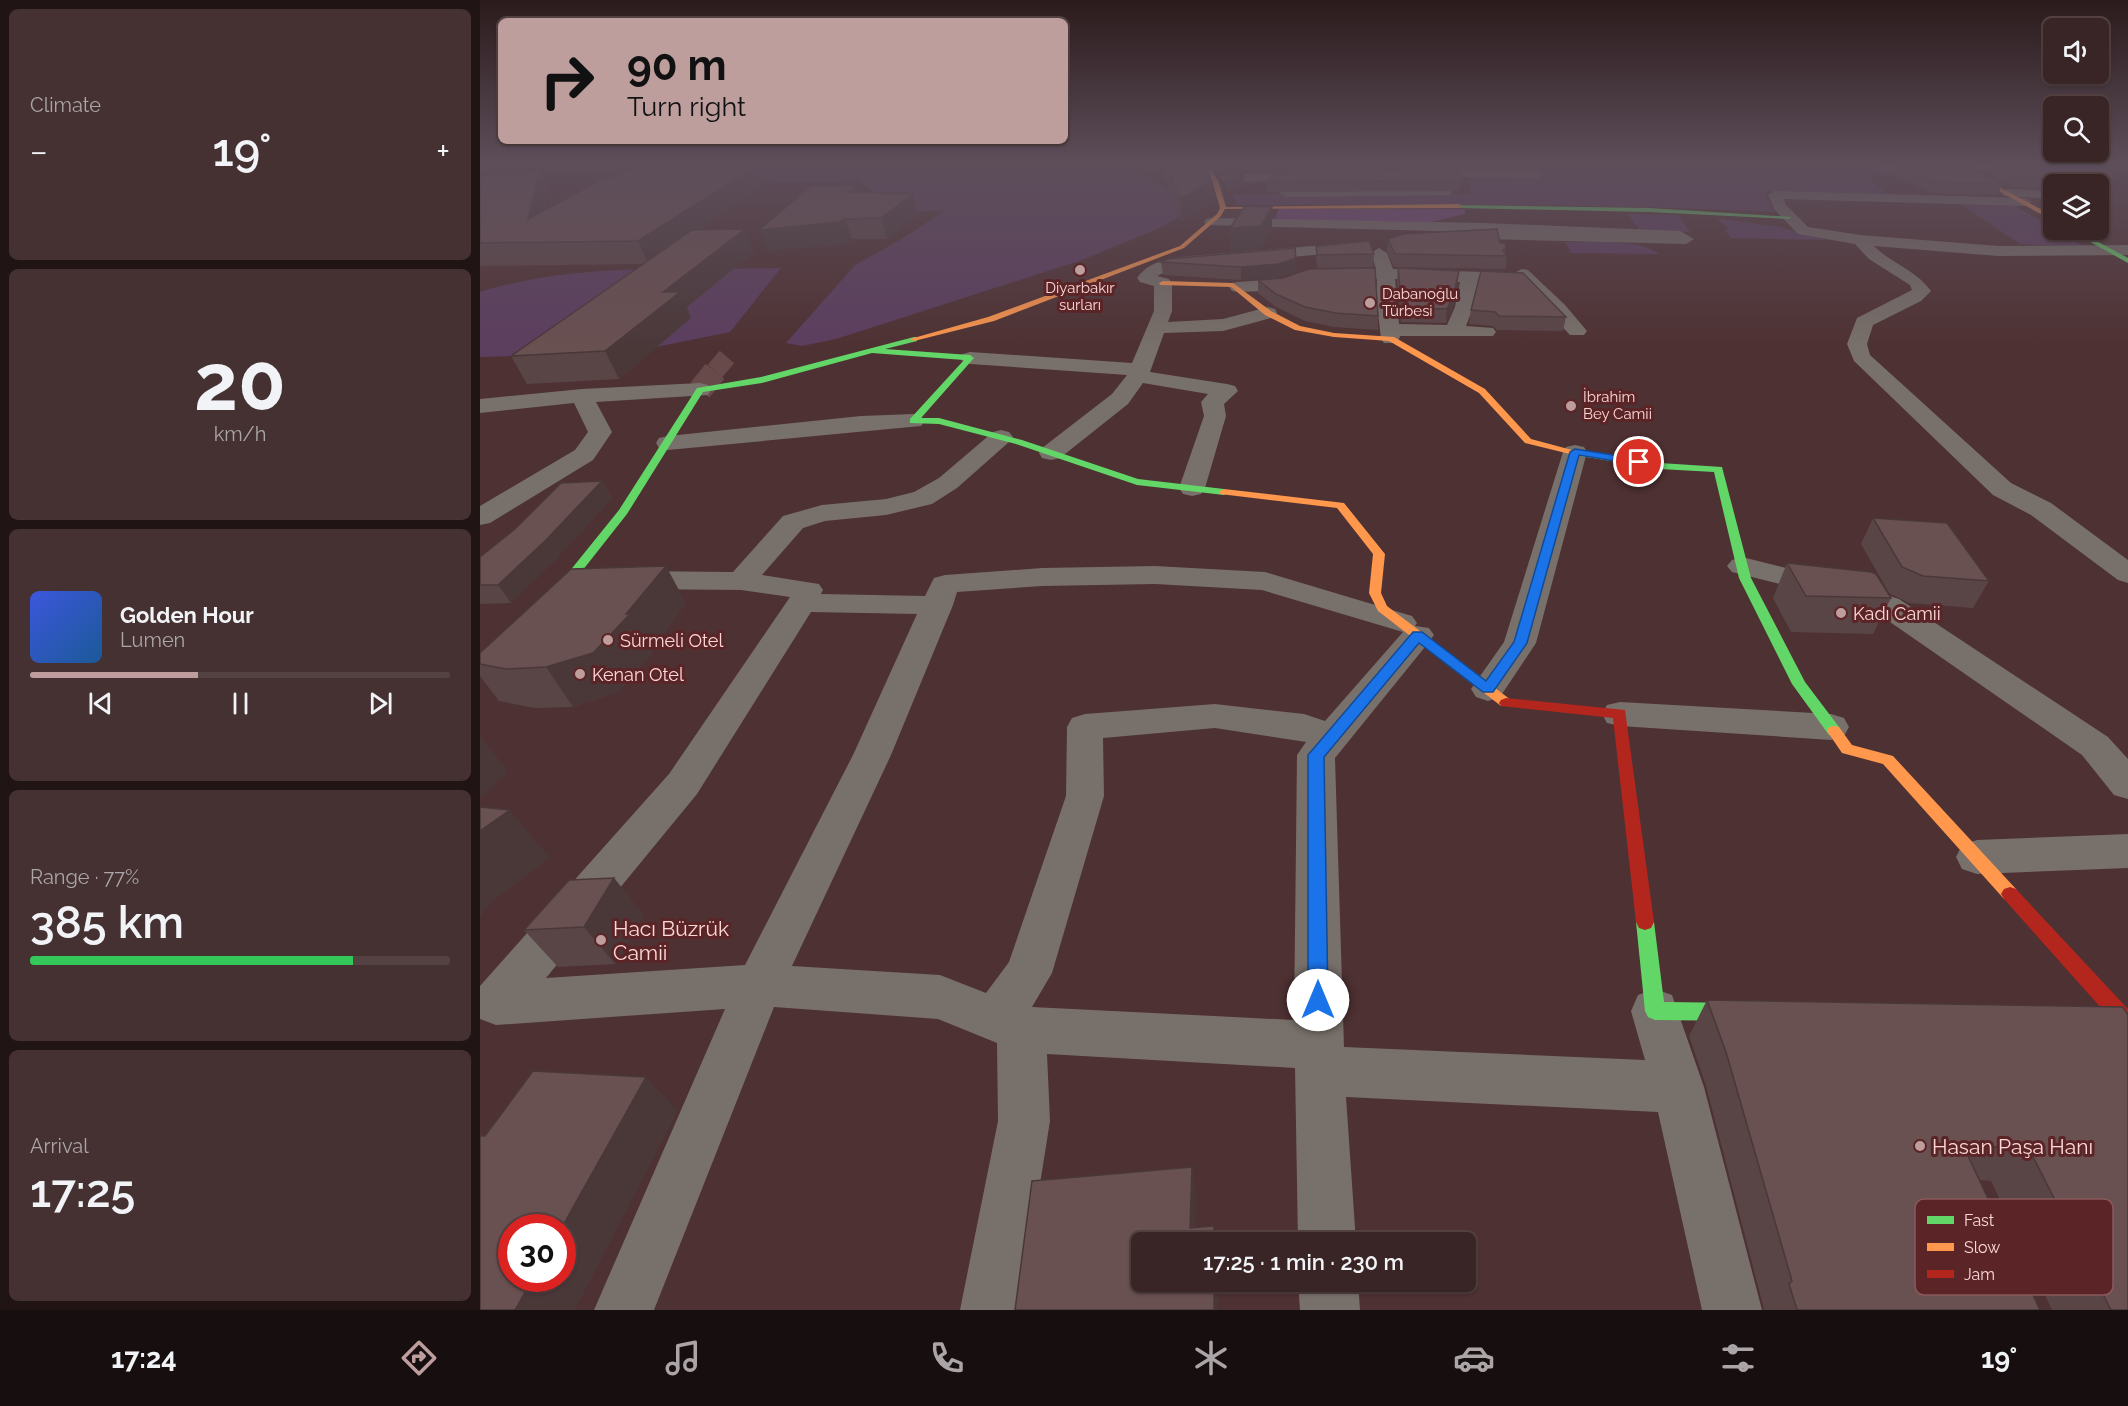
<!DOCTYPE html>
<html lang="en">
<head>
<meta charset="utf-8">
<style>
  body { margin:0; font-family:Raleway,sans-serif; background:#453132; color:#f1f3f6; height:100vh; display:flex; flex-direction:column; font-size:22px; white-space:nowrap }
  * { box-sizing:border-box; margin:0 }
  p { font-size:20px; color:#aba5a7 }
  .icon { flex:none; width:33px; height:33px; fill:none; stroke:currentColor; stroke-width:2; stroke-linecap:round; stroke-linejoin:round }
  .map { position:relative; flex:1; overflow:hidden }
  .panel { display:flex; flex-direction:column; gap:9px; padding:9px; background:#201415; width:480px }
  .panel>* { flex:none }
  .hud { position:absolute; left:18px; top:18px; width:570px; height:126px; border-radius:9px; box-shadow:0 2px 4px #0004,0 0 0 2px #544243; background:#be9d9d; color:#111; overflow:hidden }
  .controls { position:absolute; left:1563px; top:18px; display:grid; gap:12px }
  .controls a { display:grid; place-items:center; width:66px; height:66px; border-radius:9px; background:#3a2526; box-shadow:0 2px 4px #0004,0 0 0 2px #544243; font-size:30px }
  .speed { position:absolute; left:18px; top:1214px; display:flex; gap:12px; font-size:30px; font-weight:700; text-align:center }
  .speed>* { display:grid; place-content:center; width:78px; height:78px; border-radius:50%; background:#3a2526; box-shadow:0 2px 4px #0004,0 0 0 2px #544243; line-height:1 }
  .speed .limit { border:9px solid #d22; background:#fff; color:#111 }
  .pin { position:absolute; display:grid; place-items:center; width:51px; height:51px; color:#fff; margin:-26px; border:3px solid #fff; border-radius:50%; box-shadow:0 2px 6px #0007 }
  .me { position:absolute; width:66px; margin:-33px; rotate:0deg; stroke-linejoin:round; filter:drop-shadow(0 0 4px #0008) }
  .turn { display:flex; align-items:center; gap:21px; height:126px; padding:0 30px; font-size:27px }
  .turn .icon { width:78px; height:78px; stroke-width:2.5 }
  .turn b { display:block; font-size:42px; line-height:51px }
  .big { font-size:45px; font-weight:600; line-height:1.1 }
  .panel .tile { flex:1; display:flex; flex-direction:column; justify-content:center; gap:9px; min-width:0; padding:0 21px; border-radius:9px; background:#453132 }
  .panel .dial { align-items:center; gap:0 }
  .dial b { font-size:78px; line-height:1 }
  .song { display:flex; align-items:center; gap:18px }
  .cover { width:72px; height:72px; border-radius:9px; background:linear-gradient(135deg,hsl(230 70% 55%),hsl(210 70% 35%)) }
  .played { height:6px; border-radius:3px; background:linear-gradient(90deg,#be9d9d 40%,#544243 40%) }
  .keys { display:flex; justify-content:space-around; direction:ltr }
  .heat { display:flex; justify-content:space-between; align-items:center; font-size:33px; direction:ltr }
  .charge { height:9px; border-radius:4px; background:linear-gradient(90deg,#34c759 77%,#544243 0) }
  .trip { position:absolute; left:651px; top:1232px; width:345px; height:60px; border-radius:9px; background:#3a2526; box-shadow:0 2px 4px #0004,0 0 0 2px #544243; font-weight:600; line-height:60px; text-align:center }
  .tab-bar { display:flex; height:96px; justify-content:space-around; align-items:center; background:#170f0f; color:#aba5a7 }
  .tab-bar .icon { width:42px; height:42px }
  .tab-bar .active { color:#be9d9d }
  .tab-bar b { font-size:27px; color:#f1f3f6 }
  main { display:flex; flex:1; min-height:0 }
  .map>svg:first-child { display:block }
  .green { fill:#5c3e5f }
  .forest { fill:#77467e }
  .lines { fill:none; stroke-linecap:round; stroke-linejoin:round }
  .street-tunnel-far1 { stroke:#684a4b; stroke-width:19; stroke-dasharray:19 9; stroke-linecap:butt }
  .street-tunnel { stroke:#684a4b; stroke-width:24; stroke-dasharray:24 12; stroke-linecap:butt }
  .street { fill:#78706a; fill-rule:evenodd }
  .fast { fill:#63d668; fill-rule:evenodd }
  .slow { fill:#ff974d; fill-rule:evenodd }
  .jam { fill:#b3261e; fill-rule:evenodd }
  .wall { fill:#5a4546 }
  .shaded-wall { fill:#4a3839 }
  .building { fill:#695051; stroke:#4a3839; stroke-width:1.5 }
  .route { fill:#1a73e8; stroke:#114b97; stroke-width:1.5 }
  .poi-dot { fill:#be9d9d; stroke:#5b2427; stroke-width:2 }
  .labels { text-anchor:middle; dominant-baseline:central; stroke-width:6; stroke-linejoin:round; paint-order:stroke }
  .far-poi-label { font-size:15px; fill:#fbd7d6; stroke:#5b2427; text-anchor:start }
  .poi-label { font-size:18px; fill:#fbd7d6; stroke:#5b2427; text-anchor:start }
  .near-poi-label { font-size:21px; fill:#fbd7d6; stroke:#5b2427; text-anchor:start }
  .key { fill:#5b2427; stroke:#8b5a5c; stroke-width:1.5 }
  .key-label { font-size:16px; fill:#fbd7d6 }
</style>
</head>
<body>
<main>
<section class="panel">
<div class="tile"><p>Climate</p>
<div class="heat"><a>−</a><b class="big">19°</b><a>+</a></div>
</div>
<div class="tile dial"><b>20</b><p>km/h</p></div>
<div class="tile">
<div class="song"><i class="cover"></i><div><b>Golden Hour</b><p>Lumen</p></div></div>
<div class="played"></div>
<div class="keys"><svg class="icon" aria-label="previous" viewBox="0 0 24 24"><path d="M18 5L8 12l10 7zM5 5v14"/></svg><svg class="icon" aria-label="pause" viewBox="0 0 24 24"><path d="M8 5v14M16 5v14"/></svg><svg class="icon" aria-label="next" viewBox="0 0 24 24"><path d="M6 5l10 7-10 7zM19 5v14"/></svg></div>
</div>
<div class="tile"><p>Range · 77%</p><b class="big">385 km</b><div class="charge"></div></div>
<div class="tile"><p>Arrival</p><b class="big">17:25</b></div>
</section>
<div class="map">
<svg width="1648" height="1310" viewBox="0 0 1648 1310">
  <rect width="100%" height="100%" fill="#4e3132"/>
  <g class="green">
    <polygon points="215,165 648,165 690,190 704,211 696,219 682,227 602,260 356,339 322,346 306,343 375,265 420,240 464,211 420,212 392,190 378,182 383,181 378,179 363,182 299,182 214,167"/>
    <path d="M1052 165H1390C1403 173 1415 167 1430 175H1384L1407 194 1288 191 1284 194 1295 209 1294 212C1115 203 936 205 757 205L753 194H991L988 176H1064Z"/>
    <polygon points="1558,165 1648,165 1648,170 1610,171 1633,190 1619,189 1618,184 1574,184 1561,181 1579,181 1568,174 1549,174 1531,167 1561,168"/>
    <polygon points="1477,202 1531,203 1602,246 1540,244"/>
    <polygon points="1148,214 1198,215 1210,232 1159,230"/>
    <polygon points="1237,218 1300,227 1347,240 1251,238 1245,230 1249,230"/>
    <path d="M1085 242C1110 243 1160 238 1179 254L1091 253Z"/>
    <path d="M301 268 250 332 146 353 0 357V292C93 262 204 270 301 268Z"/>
  </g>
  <polygon class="forest" points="798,209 985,209 985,214 950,222 795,220"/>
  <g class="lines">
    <polyline class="street-tunnel-far1" points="235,371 247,357"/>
    <polyline class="street-tunnel" points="220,390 236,370"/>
    <g class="street">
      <polygon points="1404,165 1550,165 1550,166 1544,170 1400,172 1398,169"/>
      <polygon points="934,169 1058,170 1064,174 1058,178 929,176 928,173"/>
      <polygon points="834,173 839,174 840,177 839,180 746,182 740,178 746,174"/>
      <polygon points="965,188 970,189 972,192 970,195 806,197 799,193 806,189"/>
      <polygon points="1529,189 1574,191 1574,199 1524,196 1522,193 1524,190"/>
      <path d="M1295 191 1545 198 1552 202 1545 206 1304 199 1306 205 1328 227 1380 235 1519 246 1648 245V255L1519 256 1394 246C1412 264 1436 270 1451 291L1441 301 1393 325 1387 344 1390 355 1531 483 1571 503 1648 560V583L1638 580 1551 515 1513 495 1374 361 1367 344 1377 318 1432 290 1430 285 1389 259 1375 244 1318 234 1295 210 1288 195Z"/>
      <polygon points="731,218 1005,223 1200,231 1214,239 1206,244 1005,239 1000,237 998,232 726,225 724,222 726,219"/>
      <path d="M881 242 887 244 889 247 887 250 705 267 692 269 677 276 689 279 692 283V311L688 322 743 319 788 307 795 309 797 313 795 317 743 331 684 333 670 372 747 384 755 386 758 391 744 404 746 416 725 488 721 494 712 496 703 494 699 488 724 416 721 402 728 394 663 383 648 404 580 458 571 460 562 458 559 453 562 448 632 394 647 375 490 364 483 362 480 358 483 354 490 352 652 363 674 311V286L660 282 657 278C670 260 691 258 711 256Z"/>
      <path d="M899 248 907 253 913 269 1034 273 1042 269 1048 270 1085 305 1107 331 1104 335H1090L1042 284 998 282 993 307 986 326 1013 328 1016 332 1013 336H920L918 343H904L901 339 897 303V279L850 280 844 279 841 275 844 271 850 270 896 269 891 253ZM915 279 980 282 975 307 967 325 919 324Z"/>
      <path d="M821 272 827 273 830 277C817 293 777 291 758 292L752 291 749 287 752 283 758 282 800 279Z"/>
      <polygon points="220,383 228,385 231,390 228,395 116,402 132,432 113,460 10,523 0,525 0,506 95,450 108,432 94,403 0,413 0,399 102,389"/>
      <polygon points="433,414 441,416 445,421 441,426 188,450 179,448 176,443 179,438 188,436 381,416"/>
      <path d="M521 430 529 432 533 437 529 442 477 488 452 504 406 515 345 521 323 528 282 575 339 584 343 590 341 594 445 596 454 578 465 575 562 568 675 566 785 572 932 616 937 623 935 626 949 628 954 635 949 642 855 758 864 1047 1165 1060 1151 1011 1158 995 1175 989 1192 995 1224 1087 1282 1310H1222L1178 1112 866 1097 876 1242H818L815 1068 567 1054 570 1121 540 1310H480L518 1121 517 1043 458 1019 294 1007 174 1310H114L245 1009 16 1025 0 1019V986L189 774 310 597 261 590 150 589 139 586 135 580 139 574 150 571 253 572 303 516 342 505 406 499 434 492 459 478 513 432ZM675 584 782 590 923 632 845 721 824 714 735 704 605 714 592 718 587 727 586 796 529 962 506 993 460 975 312 966 411 755 473 605 477 592 562 586ZM331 612 437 614 373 755 265 965 66 978 217 794ZM735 728 826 742 817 755 814 1020 552 1007 572 973 624 796 623 738Z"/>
      <polygon points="1095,445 1104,447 1107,452 1056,643 1020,697 1008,701 996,697 991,689 1024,642 1083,452 1086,447"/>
      <polygon points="1262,557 1385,588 1419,599 1628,737 1648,759 1648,799 1634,795 1602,755 1397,613 1363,600 1252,572 1247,566 1252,560"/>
      <polygon points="1140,702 1351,714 1364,718 1369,727 1364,736 1351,740 1140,726 1127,723 1122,714 1127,705"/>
      <polygon points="1648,834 1648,868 1497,874 1482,869 1476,857 1482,845 1497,840"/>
      <polygon points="818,1281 878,1281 880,1310 820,1310"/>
    </g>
    <g class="fast">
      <polygon points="977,205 1169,208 1312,217 1309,219 1169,212 979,208"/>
      <polygon points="1589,230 1596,230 1648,258 1648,263"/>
      <polygon points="434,337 437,337 437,341 405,349 490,355 494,358 441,418 459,418 542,440 658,479 744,489 749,492 744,495 657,485 536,444 459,424 430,423 430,419 484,360 392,353 282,383 223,392 147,514 76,604 68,604 66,601 68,598 139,510 217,388 281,377"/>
      <polygon points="1098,450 1180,463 1242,467 1271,578 1325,682 1359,727 1361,731 1359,735 1349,735 1312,684 1259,578 1234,472 1180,469 1094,455 1093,453"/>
      <polygon points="1165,914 1171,916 1174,922 1184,1002 1265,1003 1272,1006 1275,1012 1272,1018 1265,1021 1175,1020 1168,1017 1165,1011 1156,922 1159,916"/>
    </g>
    <g class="slow">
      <polygon points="720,165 726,165 738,180 746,207 979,204 982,206 979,208 745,209 741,216 704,248 514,321 434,341 430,339 508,317 700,246 737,214 740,208 732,180"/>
      <polygon points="1470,165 1477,165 1574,216 1574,221"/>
      <polygon points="683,281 753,283 791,311 820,326 854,333 914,337 1005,389 1051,439 1103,453 1098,456 1045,443 999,393 909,341 854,337 815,330 785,315 751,287 680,285 679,283"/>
      <polygon points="744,489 864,503 905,554 901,593 907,606 1031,700 1033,703 1031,706 1021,706 898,611 889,593 893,554 857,508 740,494 739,492"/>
      <polygon points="1354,726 1359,727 1372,745 1413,756 1536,889 1539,894 1536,899 1530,901 1524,899 1403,764 1362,753 1347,731 1349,727"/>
    </g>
    <g class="jam">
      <polygon points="1026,698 1145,710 1174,922 1171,928 1165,930 1159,928 1156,922 1133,718 1021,706 1019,703 1021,700"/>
      <polygon points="1530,887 1536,889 1648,1009 1648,1027 1617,1027 1610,1025 1607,1018 1610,1011 1622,1009 1524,899 1521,894 1524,889"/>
    </g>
  </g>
  <g class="wall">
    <polygon points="683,165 727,165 731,182 732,203 702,221 684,177"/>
    <polygon points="738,165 797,165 787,171 746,172 741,175 738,172"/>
    <polygon points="801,165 1018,165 987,168 801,171"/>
    <polygon points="1416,165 1486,165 1522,184 1518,195 1452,193 1413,174"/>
    <polygon points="1510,165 1547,165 1579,178 1576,184 1574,184 1574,189 1534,187 1506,173"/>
    <polygon points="745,174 765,184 749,193 746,184"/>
    <polygon points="0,177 69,190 65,210 282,186 218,230 274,252 207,307 211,318 139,379 47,384 31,356 163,264 0,266"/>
    <polygon points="981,180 980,191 787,192 787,182"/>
    <polygon points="376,185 378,193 437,214 407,239 372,239 365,244 287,251 279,230"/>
    <polygon points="908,239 1020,243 1026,248 1025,253 1027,256 1026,269 914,267 907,252"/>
    <polygon points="836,246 894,254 893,267 837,268 836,258"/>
    <polygon points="816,258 816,271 799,277 761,280 683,275 681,262"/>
    <polygon points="918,268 977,284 973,306 966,323 921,322 917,281"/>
    <polygon points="778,280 898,316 898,330 854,327 825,321 796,307 778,293"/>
    <polygon points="991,310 1086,317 1083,331 1017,330 1013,326 989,324"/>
    <polygon points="122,481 132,498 76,559 31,603 0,604 0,557"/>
    <polygon points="1393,518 1509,581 1493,608 1429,603 1409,593 1381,544"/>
    <polygon points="1307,563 1411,598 1393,634 1311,632 1293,598"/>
    <polygon points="206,603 171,650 172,653 138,692 93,707 54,708 19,701 0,676 0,653"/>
    <polygon points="134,878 163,915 135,964 78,967 44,930"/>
    <polygon points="1227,1000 1643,1007 1648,1310 1572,1310 1511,1181 1500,1180 1560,1310 1283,1310 1284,1309 1226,1086 1209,1036"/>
  </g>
  <g class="shaded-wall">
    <polygon points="741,165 746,165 746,172 741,175 740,166"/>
    <polygon points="787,165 797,165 787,171"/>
    <polygon points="987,165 1018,165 987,168"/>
    <polygon points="275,167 282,186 168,264 158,241"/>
    <polygon points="60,171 69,190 59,241 48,219"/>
    <polygon points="764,173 765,184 749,193 748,183"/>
    <polygon points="731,182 732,203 702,221 700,199"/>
    <polygon points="376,185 381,204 368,192"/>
    <polygon points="433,194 437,214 407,239 401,218"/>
    <polygon points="792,207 792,229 781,249 751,252 750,228"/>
    <polygon points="365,219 372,239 365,244 287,251 279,230"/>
    <polygon points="265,229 274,252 207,307 211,318 139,379 125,351 183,292"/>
    <polygon points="816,258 816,271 799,277 761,280 761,267"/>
    <polygon points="979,271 977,284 973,306 966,323 967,309"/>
    <polygon points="122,481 132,498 76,559 31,603 18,585"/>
    <polygon points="186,566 206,603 171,650 172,653 138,692 93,707 66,667 146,614"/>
    <polygon points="0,736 28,771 0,799"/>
    <polygon points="30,810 70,858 14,900 0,917 0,831"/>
    <polygon points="134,878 163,915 135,964 104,927"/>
    <polygon points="166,1077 198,1111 95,1310 35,1310 53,1278 82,1278 82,1227"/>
    <polygon points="712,1167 716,1192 715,1242 710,1228"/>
    <polygon points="734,1226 736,1242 734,1242"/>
    <rect x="734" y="1281" width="4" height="29"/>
  </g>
  <g class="building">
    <polygon points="685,165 727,165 731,182 700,199"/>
    <polygon points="1419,165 1486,165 1522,184 1456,182"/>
    <polygon points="1516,165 1547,165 1579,178 1539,176"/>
    <polygon points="275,167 158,241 0,243 0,177 60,171 48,219 121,180 129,179 139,174 155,170"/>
    <polygon points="977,171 981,180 787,182 792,173"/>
    <polygon points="764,173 748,183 745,174"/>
    <polygon points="1581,179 1594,184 1581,184"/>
    <polygon points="376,185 368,192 433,194 401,218 365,219 359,222 279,230 331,186"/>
    <polygon points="765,206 792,207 781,226 750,228"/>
    <polygon points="265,229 183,292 200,292 125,351 31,356 212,230"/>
    <polygon points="1017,229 1020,243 1025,243 1026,248 1023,250 1027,256 915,254 908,239 923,234"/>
    <polygon points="889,241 894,254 837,255 836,246"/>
    <polygon points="815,248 816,258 799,264 761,267 681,262 687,259"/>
    <polygon points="895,268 898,316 855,313 825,307 796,294 778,280 803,278 829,269"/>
    <polygon points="918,268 979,271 974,293 967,309 922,308"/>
    <polygon points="1001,271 1043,273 1086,317 1019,316 1015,312 991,310"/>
    <polygon points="122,481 65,541 18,585 0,585 0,557 35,529 81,483"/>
    <polygon points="1393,518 1467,523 1509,581 1443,576 1422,567"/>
    <polygon points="1307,563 1391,572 1396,574 1411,598 1326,596"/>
    <polygon points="186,566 146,614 150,614 113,653 66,667 26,669 0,664 0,653 91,569"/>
    <polygon points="0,807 30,810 0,831"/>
    <polygon points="134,878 104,927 44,930 89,880"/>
    <polygon points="1227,1000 1643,1007 1648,1015 1648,1310 1631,1310 1549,1149 1483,1145 1560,1310 1317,1310 1309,1284 1312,1281 1246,1052"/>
    <polygon points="53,1071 166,1077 82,1227 32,1227 32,1278 53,1278 35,1310 0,1310 0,1136 5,1136"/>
    <polygon points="712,1167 710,1228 734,1226 734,1242 662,1242 662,1281 734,1281 734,1310 535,1310 552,1181"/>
  </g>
  <linearGradient id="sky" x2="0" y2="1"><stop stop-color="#2b1b1c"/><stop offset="0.47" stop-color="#5d4e5a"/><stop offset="1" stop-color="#5d4e5a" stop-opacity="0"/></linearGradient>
  <rect width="1648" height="348" fill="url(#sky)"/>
  <polygon class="route" points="1095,449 1159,459 1164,462 1159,465 1099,455 1047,643 1013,692 1003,692 939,643 844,757 848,1000 845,1007 838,1009 831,1007 828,1000 828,755 933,632 942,632 1006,681 1034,642 1090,452"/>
  <g class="poi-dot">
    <circle cx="600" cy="270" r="6"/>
    <circle cx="890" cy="303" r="6"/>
    <circle cx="1091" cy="406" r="6"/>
    <circle cx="1361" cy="613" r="6"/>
    <circle cx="128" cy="640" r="6"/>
    <circle cx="100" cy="674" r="6"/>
    <circle cx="121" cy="940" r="6"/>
    <circle cx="1440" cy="1146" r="6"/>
  </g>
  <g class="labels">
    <g class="far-poi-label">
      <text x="600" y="288" text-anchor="middle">Diyarbakır<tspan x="600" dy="17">surları</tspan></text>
      <text x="902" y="294">Dabanoğlu<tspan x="902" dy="17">Türbesi</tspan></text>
      <text x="1103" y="397">İbrahim<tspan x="1103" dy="17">Bey Camii</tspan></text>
    </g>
    <g class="poi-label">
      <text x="1373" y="613">Kadı Camii</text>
      <text x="140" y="640">Sürmeli Otel</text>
      <text x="112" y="674">Kenan Otel</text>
    </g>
    <g class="near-poi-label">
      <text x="133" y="928">Hacı Büzrük<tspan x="133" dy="24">Camii</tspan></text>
      <text x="1452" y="1146">Hasan Paşa Hanı</text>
    </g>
  </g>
  <rect x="1435" y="1199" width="198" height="96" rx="9" class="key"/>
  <rect x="1447" y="1216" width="27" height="8" fill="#63d668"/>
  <rect x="1447" y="1243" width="27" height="8" fill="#ff974d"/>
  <rect x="1447" y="1270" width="27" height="8" fill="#b3261e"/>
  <g class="key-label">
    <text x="1484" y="1226">Fast</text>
    <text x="1484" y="1253">Slow</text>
    <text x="1484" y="1280">Jam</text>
  </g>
</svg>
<div class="controls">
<a><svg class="icon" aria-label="sound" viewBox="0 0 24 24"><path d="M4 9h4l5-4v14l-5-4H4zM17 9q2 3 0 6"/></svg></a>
<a><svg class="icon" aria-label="search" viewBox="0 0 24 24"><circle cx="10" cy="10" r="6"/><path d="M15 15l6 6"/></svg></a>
<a><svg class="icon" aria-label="layers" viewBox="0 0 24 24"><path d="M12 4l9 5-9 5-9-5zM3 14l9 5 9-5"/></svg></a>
</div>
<div class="speed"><div class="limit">30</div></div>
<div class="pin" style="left:1159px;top:462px;background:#d93025"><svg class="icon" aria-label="arrive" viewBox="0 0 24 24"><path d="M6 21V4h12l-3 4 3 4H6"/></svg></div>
<svg class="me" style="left:838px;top:1000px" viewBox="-20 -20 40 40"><circle r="19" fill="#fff"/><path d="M0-13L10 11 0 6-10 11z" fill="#1a73e8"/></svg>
<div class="trip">17:25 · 1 min · 230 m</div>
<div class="hud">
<div class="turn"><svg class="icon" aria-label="right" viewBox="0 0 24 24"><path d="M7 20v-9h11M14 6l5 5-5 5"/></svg><div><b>90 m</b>Turn right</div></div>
</div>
</div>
</main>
<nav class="tab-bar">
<b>17:24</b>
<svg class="icon active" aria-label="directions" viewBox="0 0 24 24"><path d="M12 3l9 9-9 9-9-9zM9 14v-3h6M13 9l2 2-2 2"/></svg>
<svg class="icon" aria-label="music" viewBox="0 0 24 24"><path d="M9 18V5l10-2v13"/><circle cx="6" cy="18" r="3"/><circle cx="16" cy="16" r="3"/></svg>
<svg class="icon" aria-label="phone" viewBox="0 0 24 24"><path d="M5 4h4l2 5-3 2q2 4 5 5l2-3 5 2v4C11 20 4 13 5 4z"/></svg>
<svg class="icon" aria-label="climate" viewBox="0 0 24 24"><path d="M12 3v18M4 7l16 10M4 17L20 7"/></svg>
<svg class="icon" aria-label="car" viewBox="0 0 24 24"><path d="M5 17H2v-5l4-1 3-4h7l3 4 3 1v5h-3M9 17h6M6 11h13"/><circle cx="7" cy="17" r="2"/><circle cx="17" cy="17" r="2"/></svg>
<svg class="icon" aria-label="filters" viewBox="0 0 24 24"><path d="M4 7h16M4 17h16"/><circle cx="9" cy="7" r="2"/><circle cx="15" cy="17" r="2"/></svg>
<b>19°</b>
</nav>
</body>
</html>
